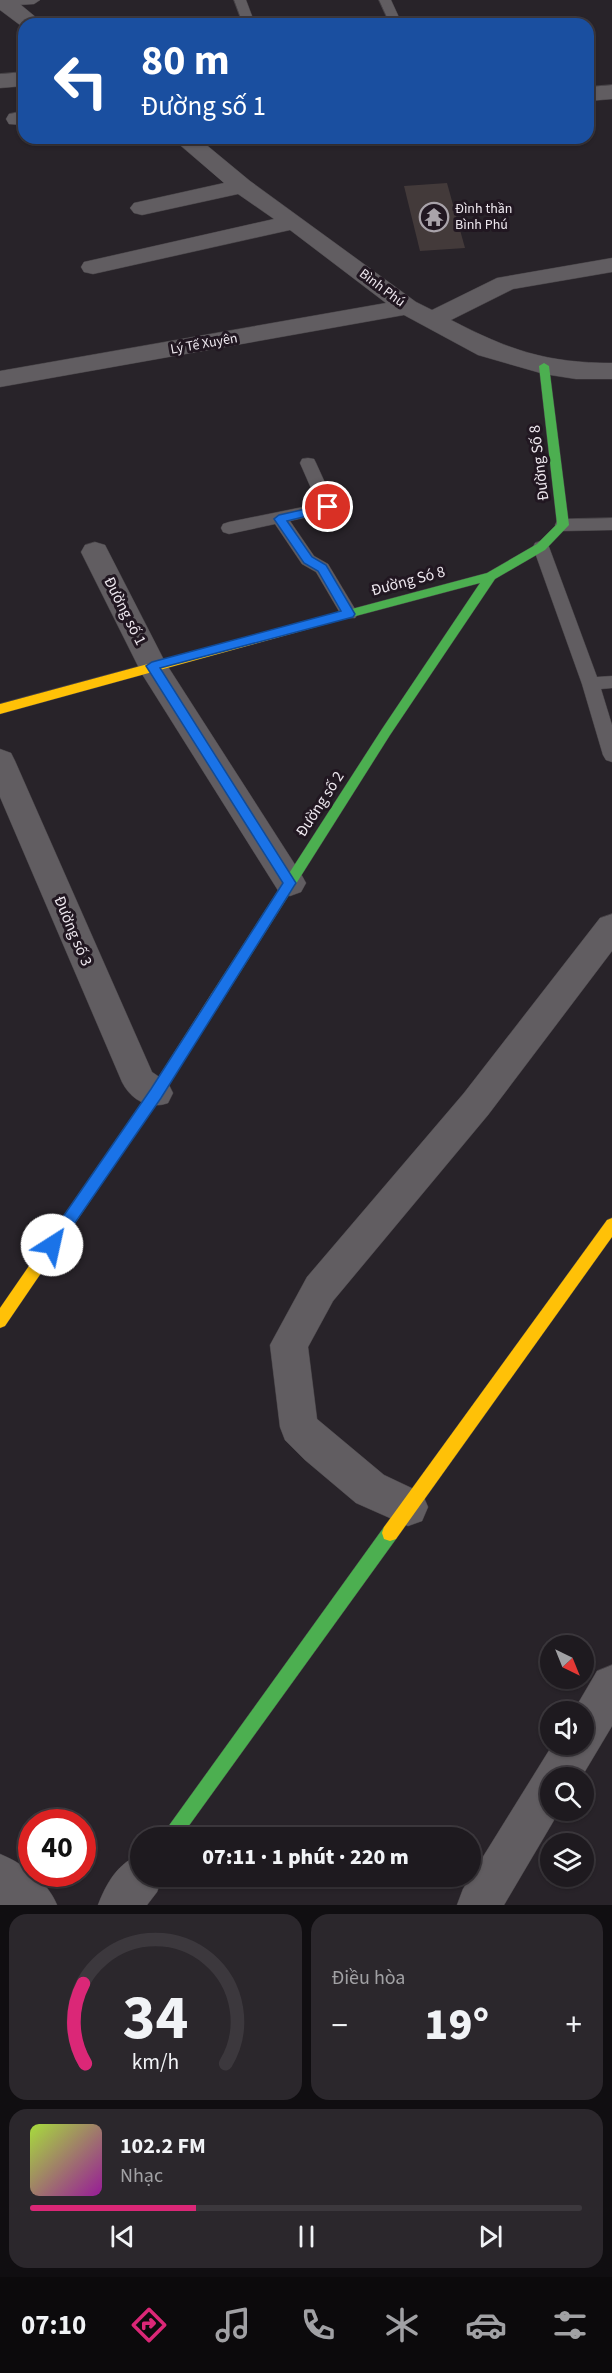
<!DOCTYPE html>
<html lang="vi">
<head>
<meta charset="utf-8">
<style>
  body { margin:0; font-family:"Source Sans 3",sans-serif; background:#2b272c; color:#f1f3f6; height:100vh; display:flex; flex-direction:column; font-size:22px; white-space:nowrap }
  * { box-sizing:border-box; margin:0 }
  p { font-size:20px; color:#a1a1a4 }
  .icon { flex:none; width:33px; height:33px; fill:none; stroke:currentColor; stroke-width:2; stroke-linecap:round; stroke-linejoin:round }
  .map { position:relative; height:1905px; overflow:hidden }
  .side { display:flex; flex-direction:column; gap:9px; padding:9px; background:#100e11; flex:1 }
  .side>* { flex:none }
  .banner { position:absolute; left:18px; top:18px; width:576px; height:126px; border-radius:18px; box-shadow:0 2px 4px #0004,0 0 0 2px #3c383d; background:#1a4fa0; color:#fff; overflow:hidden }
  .needle { width:39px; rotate:137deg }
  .controls { position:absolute; left:540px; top:1635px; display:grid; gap:12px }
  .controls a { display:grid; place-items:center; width:54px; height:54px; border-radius:50%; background:#1e1a1f; box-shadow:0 2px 4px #0004,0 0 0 2px #3c383d; font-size:30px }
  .speed { position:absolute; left:18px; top:1809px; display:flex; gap:12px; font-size:30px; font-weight:700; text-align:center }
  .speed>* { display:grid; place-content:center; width:78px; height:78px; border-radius:50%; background:#1e1a1f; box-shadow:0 2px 4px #0004,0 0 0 2px #3c383d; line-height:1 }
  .speed .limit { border:9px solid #d22; background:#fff; color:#111 }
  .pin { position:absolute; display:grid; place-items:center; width:51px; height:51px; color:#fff; margin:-26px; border:3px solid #fff; border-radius:50%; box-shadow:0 2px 6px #0007 }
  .me { position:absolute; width:66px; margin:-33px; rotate:35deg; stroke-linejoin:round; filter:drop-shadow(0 0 4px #0008) }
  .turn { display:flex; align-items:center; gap:21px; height:126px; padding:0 24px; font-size:27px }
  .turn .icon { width:78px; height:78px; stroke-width:2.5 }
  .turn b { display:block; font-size:42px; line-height:51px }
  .big { font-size:45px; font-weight:800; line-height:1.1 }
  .side .card { flex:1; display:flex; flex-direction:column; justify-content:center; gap:9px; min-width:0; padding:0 21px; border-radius:18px; background:#2b272c }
  .side .dial { align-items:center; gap:0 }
  .dial svg { height:156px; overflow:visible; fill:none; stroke:#3c383d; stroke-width:7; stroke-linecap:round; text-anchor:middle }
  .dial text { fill:#f1f3f6; stroke:none }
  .song { display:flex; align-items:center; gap:18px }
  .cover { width:72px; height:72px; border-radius:9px; background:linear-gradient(135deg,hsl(80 70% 55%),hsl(300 70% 35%)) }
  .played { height:6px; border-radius:3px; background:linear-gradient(90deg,#db2777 30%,#3c383d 30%) }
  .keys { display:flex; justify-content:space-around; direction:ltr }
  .heat { display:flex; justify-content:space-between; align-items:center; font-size:33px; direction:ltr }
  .side .tiles { flex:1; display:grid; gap:9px; grid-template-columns:1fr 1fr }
  .card:last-child { grid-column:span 2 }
  .trip { position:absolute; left:130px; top:1827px; width:351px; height:60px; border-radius:30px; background:#1e1a1f; box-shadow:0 2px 4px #0004,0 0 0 2px #3c383d; font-weight:800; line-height:60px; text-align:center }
  .dock { display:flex; height:96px; justify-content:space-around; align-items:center; background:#0c0a0c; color:#a1a1a4 }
  .dock .icon { width:42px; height:42px }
  .dock .selected { color:#db2777 }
  .dock b { font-size:27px; color:#f1f3f6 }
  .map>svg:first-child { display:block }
  .building { fill:#433a3a }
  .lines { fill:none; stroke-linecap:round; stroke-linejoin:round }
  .lane-casing { stroke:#454145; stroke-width:1 }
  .street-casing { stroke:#454145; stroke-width:1 }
  .fast-casing { stroke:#454145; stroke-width:1 }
  .slow-casing { stroke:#454145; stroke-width:1 }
  .lane { fill:#615d61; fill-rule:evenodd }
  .street { fill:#615d61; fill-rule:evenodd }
  .fast { fill:#4caf50; fill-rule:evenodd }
  .slow { fill:#ffc107; fill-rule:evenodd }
  .route { fill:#1a73e8; stroke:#114b97; stroke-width:1.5 }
  .labels { text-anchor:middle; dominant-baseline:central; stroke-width:6; stroke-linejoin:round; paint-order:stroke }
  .far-poi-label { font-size:14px; fill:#eee8ef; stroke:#211721; text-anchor:start }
  .far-street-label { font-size:14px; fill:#eee8ef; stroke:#211721 }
  .street-label { font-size:16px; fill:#eee8ef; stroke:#211721 }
</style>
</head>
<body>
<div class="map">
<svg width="612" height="1905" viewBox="0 0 612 1905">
  <rect width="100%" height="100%" fill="#282329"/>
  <polygon class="building" points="447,183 465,248 420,251 404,186"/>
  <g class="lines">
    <g class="lane-casing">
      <g id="lane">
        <polygon points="0,0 40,0 34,4 2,6"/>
        <polygon points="234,0 246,0 255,24 243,24"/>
        <polygon points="379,0 391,0 402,24 390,24"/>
        <polygon points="308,458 314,459 316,463 336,507 334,511 290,521 314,556 328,564 358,614 355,618 343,618 316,572 302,564 275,524 229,534 223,532 221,528 223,524 229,522 318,504 300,463 302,459"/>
        <polygon points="612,518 612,530 563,531 557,529 555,525 557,521 563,519"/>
        <polygon points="541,541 547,543 549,547 597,677 612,676 612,688 601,689 612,725 612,762 606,760 603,755 582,684 533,547 535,543"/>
      </g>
    </g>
    <g class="street-casing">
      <g id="street">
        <polygon points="0,0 15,0 44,24 24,24 24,28 0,10"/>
        <polygon points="24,72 24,86 0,88 0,74"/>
        <polygon points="612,85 612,99 588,101 588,87"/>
        <polygon points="24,111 24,125 9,124 6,119 9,114"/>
        <path d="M172 138H198L250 181 416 302 432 310 497 278 612 258V272L513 289 451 320C509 350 546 363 612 363V379H576L544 374 478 355 404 315 0 387V371L386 303 290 230 93 274 84 272 81 267 84 262 274 219 238 194 142 215 134 213 130 208 134 203 224 183Z"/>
        <polygon points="95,542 105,545 165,662 301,874 306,883 301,892 290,896 279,892 142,674 81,552 85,545"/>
        <path d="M0 749 11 753 15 761 152 1072 168 1083 173 1093 168 1103C149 1110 131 1100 122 1082L0 797Z"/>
        <polygon points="612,914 612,951 488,1115 333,1301 308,1347 317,1419 384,1475 422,1493 428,1507 422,1521 408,1526 356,1503 305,1460 285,1440 280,1427 270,1345 307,1277 464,1093 600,918"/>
        <polygon points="612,1665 612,1726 581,1778 550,1778 550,1810 560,1810 504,1905 457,1905 463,1889 553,1744 584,1744 584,1712 573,1712 597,1671"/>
        <path d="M0 1854C24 1864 47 1881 57 1905H0Z"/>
        <path d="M141 1854V1876H163L157 1892 147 1905H98C107 1882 118 1863 141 1854Z"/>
      </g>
    </g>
    <g class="fast-casing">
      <g id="fast">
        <polygon points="544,363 549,366 569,525 545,550 495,579 390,735 222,1001 212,1001 210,997 212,993 382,729 480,583 337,621 333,620 331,617 333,614 487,573 537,544 557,524 539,366"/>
        <polygon points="390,1525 396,1527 398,1533 396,1539 180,1838 160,1838 384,1527"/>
      </g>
    </g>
    <g class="slow-casing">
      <g id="slow">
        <polygon points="337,613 341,614 343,617 341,620 0,714 0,704"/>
        <polygon points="217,991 222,993 224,997 222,1001 161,1097 5,1326 0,1328 0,1308 151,1089 212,993"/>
        <polygon points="612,1218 612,1237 396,1539 390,1541 384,1539 382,1533 384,1527 607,1220"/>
      </g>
    </g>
    <use href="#lane" class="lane"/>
    <use href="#street" class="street"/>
    <use href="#fast" class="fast"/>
    <use href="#slow" class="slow"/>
  </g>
  <polygon class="route" points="328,504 333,507 332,510 287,521 312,557 326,565 355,614 353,617 160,668 296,883 161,1098 57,1249 52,1251 47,1249 44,1245 47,1240 151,1089 283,883 146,666 152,662 341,611 318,571 304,563 274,519 279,515"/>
  <defs>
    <g id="temple-ring" transform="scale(1.5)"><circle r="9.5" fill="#211721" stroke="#a9a3aa" stroke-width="1.5"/><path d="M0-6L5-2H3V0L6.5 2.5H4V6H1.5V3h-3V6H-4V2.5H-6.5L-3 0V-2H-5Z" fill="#a9a3aa"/></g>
  </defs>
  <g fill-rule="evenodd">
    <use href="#temple-ring" x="434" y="217"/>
  </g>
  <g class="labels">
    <g class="far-poi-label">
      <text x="455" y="209">Đình thần<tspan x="455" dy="16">Bình Phú</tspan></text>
    </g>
    <g class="far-street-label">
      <text transform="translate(382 288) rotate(37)">Bình Phú</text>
      <text transform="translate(204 344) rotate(-10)">Lý Tế Xuyên</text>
    </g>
    <g class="street-label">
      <text transform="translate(539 463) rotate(-97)">Đường Số 8</text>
      <text transform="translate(408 581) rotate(-15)">Đường Só 8</text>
      <text transform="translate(125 611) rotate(63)">Đường số 1</text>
      <text transform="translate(320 804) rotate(-57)">Đường số 2</text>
      <text transform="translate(73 931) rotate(67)">Đường số 3</text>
    </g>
  </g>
</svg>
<div class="controls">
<a><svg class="needle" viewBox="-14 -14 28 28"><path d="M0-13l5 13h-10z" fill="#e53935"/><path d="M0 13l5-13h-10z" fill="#a1a1a4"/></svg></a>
<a><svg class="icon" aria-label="sound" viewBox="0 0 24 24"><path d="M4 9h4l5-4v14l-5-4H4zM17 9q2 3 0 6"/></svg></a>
<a><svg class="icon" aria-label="search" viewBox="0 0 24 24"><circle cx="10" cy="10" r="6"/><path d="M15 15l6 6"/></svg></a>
<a><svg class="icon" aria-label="layers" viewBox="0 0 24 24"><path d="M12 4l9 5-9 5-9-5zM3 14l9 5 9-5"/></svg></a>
</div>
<div class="speed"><div class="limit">40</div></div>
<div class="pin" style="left:328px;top:507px;background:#d93025"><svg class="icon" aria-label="arrive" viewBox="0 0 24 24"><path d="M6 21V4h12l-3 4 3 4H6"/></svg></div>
<svg class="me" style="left:52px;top:1245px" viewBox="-20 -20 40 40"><circle r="19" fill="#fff"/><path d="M0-13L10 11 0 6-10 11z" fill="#1a73e8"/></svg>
<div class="trip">07:11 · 1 phút · 220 m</div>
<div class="banner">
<div class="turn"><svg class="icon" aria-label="left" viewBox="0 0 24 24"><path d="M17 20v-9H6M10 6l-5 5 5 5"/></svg><div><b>80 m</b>Đường số 1</div></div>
</div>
</div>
<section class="side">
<div class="tiles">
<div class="card dial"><svg viewBox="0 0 100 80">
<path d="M14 69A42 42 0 1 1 86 69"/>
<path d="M14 69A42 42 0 0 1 13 28" stroke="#db2777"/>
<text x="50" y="56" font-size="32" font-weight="700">34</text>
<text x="50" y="72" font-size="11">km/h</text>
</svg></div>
<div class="card"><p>Điều hòa</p>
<div class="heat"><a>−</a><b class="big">19°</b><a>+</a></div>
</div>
<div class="card">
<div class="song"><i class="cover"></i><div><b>102.2 FM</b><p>Nhạc</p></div></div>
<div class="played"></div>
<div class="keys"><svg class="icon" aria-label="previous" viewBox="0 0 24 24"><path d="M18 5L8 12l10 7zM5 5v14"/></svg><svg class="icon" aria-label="pause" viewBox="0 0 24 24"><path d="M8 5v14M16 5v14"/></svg><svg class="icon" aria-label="next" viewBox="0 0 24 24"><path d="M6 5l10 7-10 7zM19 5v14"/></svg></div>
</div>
</div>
</section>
<nav class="dock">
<b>07:10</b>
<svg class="icon selected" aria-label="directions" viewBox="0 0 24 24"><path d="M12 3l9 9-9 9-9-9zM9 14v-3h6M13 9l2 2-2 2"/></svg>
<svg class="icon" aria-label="music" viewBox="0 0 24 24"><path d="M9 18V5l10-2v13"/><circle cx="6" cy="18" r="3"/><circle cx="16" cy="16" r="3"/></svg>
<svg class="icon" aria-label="phone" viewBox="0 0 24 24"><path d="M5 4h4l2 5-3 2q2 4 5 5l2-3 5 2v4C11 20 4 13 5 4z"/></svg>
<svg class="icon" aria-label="climate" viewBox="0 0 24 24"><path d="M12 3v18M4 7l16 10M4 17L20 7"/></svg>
<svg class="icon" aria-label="car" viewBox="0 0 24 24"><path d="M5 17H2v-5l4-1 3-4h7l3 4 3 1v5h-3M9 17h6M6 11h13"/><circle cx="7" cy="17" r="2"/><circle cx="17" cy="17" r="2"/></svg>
<svg class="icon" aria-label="filters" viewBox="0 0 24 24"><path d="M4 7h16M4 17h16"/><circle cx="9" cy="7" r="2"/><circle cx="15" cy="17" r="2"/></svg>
</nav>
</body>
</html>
